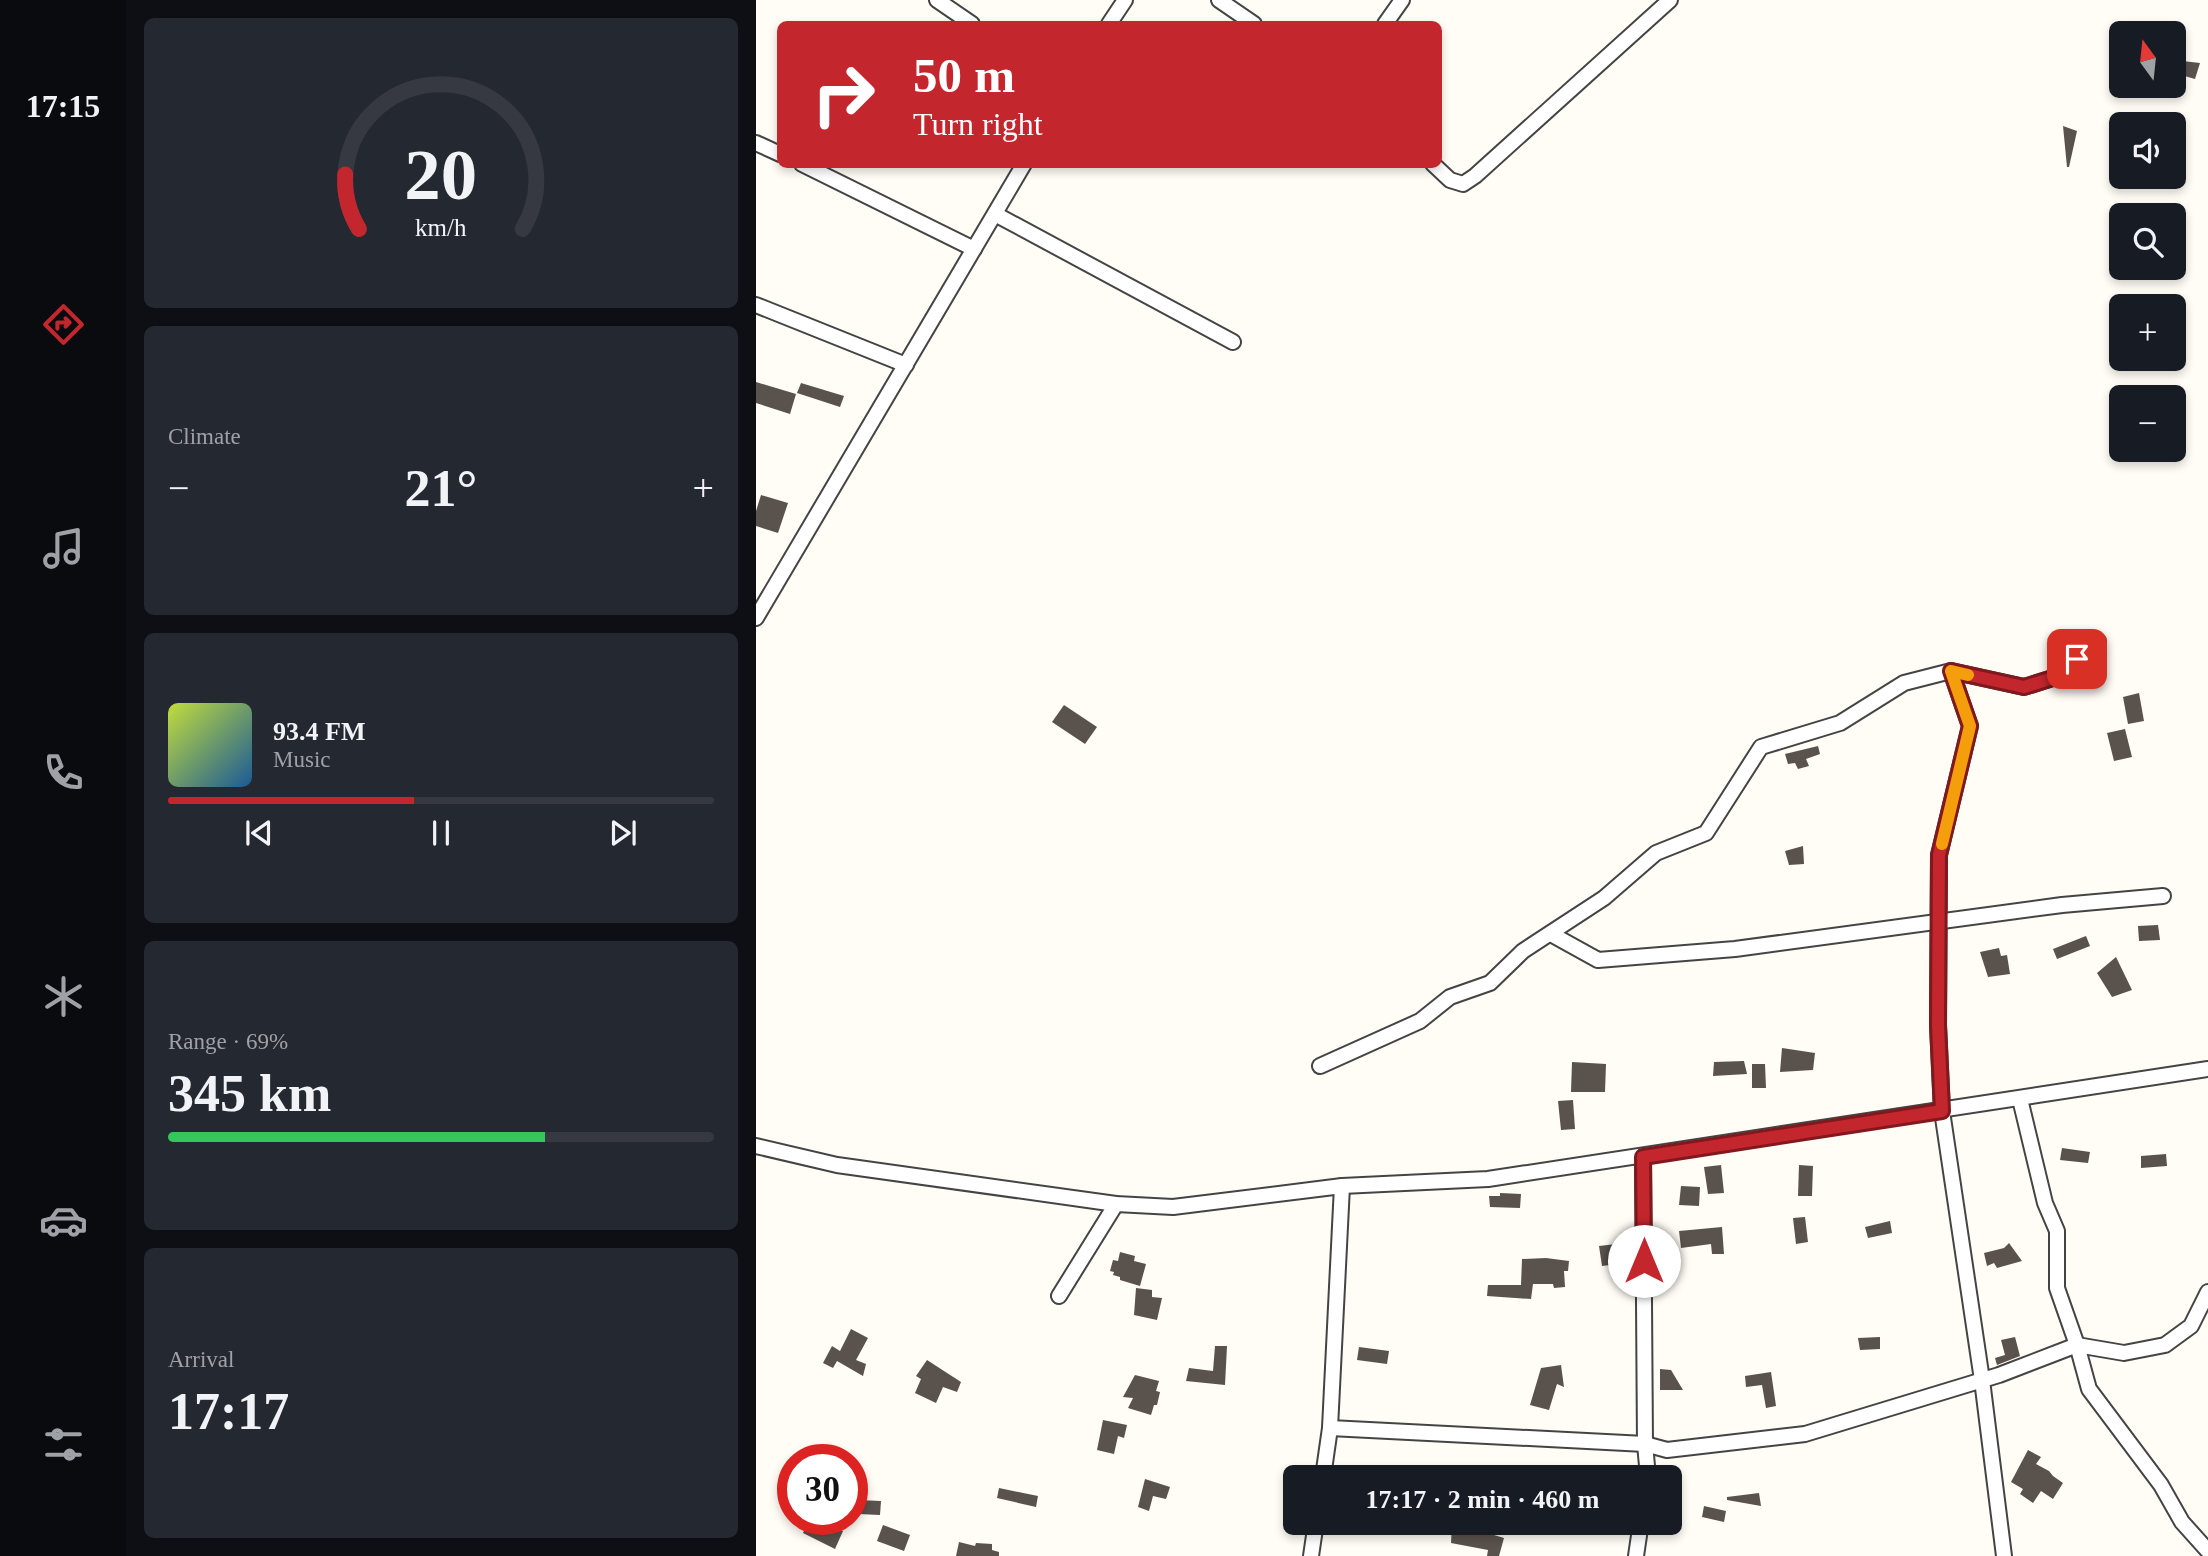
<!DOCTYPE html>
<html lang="en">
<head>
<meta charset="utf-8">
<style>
  body { margin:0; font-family:Georgia,serif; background:#242831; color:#f1f3f6; height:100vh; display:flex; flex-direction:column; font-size:26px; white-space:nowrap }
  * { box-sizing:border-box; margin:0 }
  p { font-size:23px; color:#9ea1a6 }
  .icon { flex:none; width:38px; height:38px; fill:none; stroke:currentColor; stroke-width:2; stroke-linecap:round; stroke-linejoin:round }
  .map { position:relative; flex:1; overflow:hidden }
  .sheet { display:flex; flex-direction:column; gap:18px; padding:18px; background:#0d0f14; width:630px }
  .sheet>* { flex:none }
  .banner { position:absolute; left:21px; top:21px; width:665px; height:147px; border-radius:10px; box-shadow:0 4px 10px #0003; background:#c4262e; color:#fff; overflow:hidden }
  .needle { width:46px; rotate:345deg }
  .fabs { position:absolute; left:1353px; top:21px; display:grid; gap:14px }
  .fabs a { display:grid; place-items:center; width:77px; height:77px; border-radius:10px; background:#171b24; box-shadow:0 4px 10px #0003; font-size:35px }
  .speed { position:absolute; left:21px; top:1444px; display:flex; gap:14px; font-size:35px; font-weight:700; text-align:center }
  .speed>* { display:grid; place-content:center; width:91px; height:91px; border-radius:50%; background:#171b24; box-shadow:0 4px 10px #0003; line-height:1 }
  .speed .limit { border:10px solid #d22; background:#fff; color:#111 }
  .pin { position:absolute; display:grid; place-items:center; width:60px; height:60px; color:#fff; margin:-30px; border-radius:14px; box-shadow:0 4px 10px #0006 }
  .me { position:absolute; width:77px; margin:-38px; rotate:0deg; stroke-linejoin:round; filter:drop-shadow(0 0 5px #0008) }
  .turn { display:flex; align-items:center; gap:24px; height:147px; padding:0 21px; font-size:32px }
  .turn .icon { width:91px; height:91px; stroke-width:2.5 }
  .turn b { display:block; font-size:49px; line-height:60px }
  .big { font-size:52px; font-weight:700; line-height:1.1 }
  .sheet .tile { flex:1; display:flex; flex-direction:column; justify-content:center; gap:10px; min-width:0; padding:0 24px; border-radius:10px; background:#242831 }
  .sheet .dial { align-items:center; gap:0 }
  .dial svg { height:182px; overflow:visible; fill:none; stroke:#363941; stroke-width:7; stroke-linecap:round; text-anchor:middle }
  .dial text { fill:#f1f3f6; stroke:none }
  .song { display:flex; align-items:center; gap:21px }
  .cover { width:84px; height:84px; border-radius:10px; background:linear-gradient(135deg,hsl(70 70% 55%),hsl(210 70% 35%)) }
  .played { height:7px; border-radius:4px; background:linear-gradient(90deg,#c4262e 45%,#363941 45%) }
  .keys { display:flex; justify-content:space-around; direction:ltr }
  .heat { display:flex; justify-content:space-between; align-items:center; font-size:38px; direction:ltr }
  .charge { height:10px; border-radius:5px; background:linear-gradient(90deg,#34c759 69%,#363941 0) }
  .trip { position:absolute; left:527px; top:1465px; width:399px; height:70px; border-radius:10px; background:#171b24; box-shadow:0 4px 10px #0003; font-weight:700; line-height:70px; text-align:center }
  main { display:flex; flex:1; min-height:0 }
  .dock { display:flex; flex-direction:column; width:126px; justify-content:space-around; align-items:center; background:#090b0e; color:#9ea1a6 }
  .dock .icon { width:49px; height:49px }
  .dock .current { color:#c4262e }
  .dock b { font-size:32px; color:#f1f3f6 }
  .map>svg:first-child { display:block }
  .building { fill:#5a524d }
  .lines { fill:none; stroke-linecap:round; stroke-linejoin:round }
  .street-casing { stroke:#444; stroke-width:18 }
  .street { stroke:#fff; stroke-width:14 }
  .route-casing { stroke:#7f191e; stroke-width:18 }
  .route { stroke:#c4262e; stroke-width:12 }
  .slow { stroke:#f59e0b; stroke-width:12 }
</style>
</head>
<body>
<main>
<nav class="dock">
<b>17:15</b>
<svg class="icon current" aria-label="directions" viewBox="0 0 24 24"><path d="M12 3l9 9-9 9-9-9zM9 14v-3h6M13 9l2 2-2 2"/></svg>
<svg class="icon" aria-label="music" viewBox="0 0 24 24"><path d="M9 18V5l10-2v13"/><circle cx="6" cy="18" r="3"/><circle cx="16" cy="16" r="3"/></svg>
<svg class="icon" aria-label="phone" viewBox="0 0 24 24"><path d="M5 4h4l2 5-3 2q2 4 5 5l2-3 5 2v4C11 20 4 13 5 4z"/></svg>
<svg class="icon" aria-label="climate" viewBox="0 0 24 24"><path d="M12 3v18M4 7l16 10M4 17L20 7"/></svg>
<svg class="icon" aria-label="car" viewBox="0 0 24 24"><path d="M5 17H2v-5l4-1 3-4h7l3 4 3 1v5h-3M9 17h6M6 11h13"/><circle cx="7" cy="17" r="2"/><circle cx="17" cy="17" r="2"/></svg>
<svg class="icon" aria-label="filters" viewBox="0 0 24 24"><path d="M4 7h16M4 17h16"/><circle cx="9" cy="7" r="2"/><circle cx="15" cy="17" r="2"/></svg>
</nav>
<section class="sheet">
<div class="tile dial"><svg viewBox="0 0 100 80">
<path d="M14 69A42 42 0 1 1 86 69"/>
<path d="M14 69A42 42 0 0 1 8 45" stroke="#c4262e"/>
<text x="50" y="56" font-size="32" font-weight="700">20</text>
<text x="50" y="72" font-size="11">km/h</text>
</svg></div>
<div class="tile"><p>Climate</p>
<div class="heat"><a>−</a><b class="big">21°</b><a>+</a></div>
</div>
<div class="tile">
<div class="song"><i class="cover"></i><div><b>93.4 FM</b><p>Music</p></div></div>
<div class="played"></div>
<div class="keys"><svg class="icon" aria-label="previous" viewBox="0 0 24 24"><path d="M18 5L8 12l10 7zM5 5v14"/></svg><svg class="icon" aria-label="pause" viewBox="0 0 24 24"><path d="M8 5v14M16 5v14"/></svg><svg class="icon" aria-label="next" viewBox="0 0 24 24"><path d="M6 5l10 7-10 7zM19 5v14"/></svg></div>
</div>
<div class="tile"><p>Range · 69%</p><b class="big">345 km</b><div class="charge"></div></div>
<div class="tile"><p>Arrival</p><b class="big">17:17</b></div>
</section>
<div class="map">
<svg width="1452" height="1556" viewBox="0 0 1452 1556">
  <rect width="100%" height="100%" fill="#fffdf5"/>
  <g class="building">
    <polygon points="1418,60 1444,63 1439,79 1418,73"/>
    <polygon points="1307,126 1321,131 1313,167 1311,167"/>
    <polygon points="0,382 40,394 34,414 0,403"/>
    <polygon points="45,383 88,396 84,407 41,393"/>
    <polygon points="5,495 32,503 22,533 0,526 0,511"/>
    <polygon points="1383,693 1388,721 1372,724 1367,697"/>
    <polygon points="308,705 341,727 329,744 296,722"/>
    <polygon points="1369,729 1376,757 1358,761 1351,733"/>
    <polygon points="1062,746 1064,754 1050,759 1053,766 1042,769 1039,763 1032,764 1029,754"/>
    <polygon points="1047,846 1048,864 1033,865 1029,851"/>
    <polygon points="1402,925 1404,940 1383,941 1382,926"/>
    <polygon points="1330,936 1334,946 1301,959 1297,949"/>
    <polygon points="1243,948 1245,956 1251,955 1254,974 1232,977 1224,952"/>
    <polygon points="1360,957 1376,990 1356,997 1341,973"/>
    <polygon points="1026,1048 1059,1053 1057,1070 1024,1072"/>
    <polygon points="988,1061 991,1074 957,1076 958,1062"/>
    <polygon points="816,1062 850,1064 849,1092 815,1092"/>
    <polygon points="996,1064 1009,1064 1010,1088 996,1088"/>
    <polygon points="817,1100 819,1129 805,1130 802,1101"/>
    <polygon points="1306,1148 1334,1152 1332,1163 1304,1160"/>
    <polygon points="1410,1154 1411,1166 1385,1168 1385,1156"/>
    <polygon points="965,1165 968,1193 952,1194 948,1167"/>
    <polygon points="1043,1165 1057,1166 1056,1196 1042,1196"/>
    <polygon points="925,1186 944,1187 943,1206 923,1205"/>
    <polygon points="744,1193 765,1194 764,1208 734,1207 733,1196 744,1196"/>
    <polygon points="1049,1217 1052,1242 1040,1244 1037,1218"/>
    <polygon points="1134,1221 1136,1233 1112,1238 1109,1227"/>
    <polygon points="966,1227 968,1254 956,1254 955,1244 925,1248 923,1231"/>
    <polygon points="1253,1243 1266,1261 1241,1268 1238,1263 1231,1266 1228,1253 1248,1248"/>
    <polygon points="860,1244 862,1264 846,1266 843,1246"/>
    <polygon points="364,1252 379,1256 378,1261 390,1264 384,1286 364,1280 364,1277 357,1275 358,1272 354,1271 357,1260 362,1261"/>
    <polygon points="790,1258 813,1261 812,1271 808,1271 809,1287 798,1288 797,1284 777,1284 775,1299 731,1296 732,1285 765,1285 766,1259"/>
    <polygon points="380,1288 396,1290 396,1297 406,1298 401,1320 378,1315"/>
    <polygon points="95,1329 112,1338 100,1360 110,1364 107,1376 81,1361 77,1368 67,1363 76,1346 84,1351"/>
    <polygon points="1124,1337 1124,1349 1104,1350 1102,1338"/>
    <polygon points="1259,1337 1264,1356 1241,1365 1239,1358 1249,1355 1245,1340"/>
    <polygon points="459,1346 471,1346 469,1385 430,1381 433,1368 457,1371"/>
    <polygon points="603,1347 633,1351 631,1364 601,1360"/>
    <polygon points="171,1360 205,1382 201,1392 187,1387 180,1403 159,1393 165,1379 160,1376"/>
    <polygon points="805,1365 808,1387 801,1384 793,1410 774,1405 785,1368"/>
    <polygon points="904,1369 915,1370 927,1390 904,1390"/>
    <polygon points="1015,1372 1020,1406 1010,1408 1006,1385 990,1387 989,1376"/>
    <polygon points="379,1375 403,1381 400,1391 404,1392 401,1405 398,1405 395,1415 372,1408 377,1398 367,1397"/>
    <polygon points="347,1420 371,1425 368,1438 362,1436 358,1454 341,1450"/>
    <polygon points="1272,1450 1285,1457 1280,1464 1293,1471 1297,1476 1307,1483 1297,1499 1285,1491 1277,1503 1264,1494 1267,1489 1255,1482"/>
    <polygon points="389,1479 414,1487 410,1499 397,1496 393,1511 382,1507"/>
    <polygon points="243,1488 282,1496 280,1507 241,1498"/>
    <polygon points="1003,1493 1005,1506 971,1500 971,1497"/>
    <polygon points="102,1500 125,1501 124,1515 102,1514"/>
    <polygon points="948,1506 970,1511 968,1522 946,1517"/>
    <polygon points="54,1519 63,1519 87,1531 79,1549 47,1533"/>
    <polygon points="728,1522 741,1522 738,1535 748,1538 743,1556 731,1556 732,1550 695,1543 696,1524 727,1526"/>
    <polygon points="127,1525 154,1535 148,1551 121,1541"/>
    <polygon points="203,1542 219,1546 220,1543 236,1544 236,1550 243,1552 243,1556 200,1556"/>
  </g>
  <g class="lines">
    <g class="street-casing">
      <g id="street">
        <polyline points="181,0 216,24"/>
        <polyline points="463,0 498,24"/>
        <polyline points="353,24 369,0"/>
        <polyline points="629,24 646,0"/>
        <polyline points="0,143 24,154"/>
        <polyline points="46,164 218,249"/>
        <polyline points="677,164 694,180 707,184 719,176 914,0"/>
        <polyline points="239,214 477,342"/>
        <polyline points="0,305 150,365"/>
        <polyline points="0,618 268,164"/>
        <polyline points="1195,671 1214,726 1183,855 1182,1025 1186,1111 1226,1380 1248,1556"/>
        <polyline points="795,934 842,960 979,949 1306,905 1407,896"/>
        <polyline points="564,1066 664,1021 694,997 734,983 767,951 848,898 900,853 950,833 1005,747 1084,723 1148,683 1195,671 1268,687 1300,677 1342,641"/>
        <polyline points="1264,1099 1289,1203 1301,1231 1301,1288 1321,1345 1333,1389 1405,1485 1426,1522 1452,1551"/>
        <polyline points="0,1146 81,1165 360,1204 417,1207 586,1186 732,1179 1452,1069"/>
        <polyline points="887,1157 889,1444 892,1477"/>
        <polyline points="303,1296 360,1204"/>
        <polyline points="574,1428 889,1444 911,1450 1049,1434 1243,1375 1321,1345 1368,1353 1409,1345 1435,1326 1452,1292"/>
        <polyline points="567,1477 574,1428 586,1186"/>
        <polyline points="555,1556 560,1522"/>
        <polyline points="880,1556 885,1522"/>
      </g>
    </g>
    <use href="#street" class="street"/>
  </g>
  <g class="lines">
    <g class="route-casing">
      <polyline id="route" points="888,1261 887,1157 1186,1111 1182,1025 1183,855 1214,726 1195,671 1268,687 1300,677 1321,659"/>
    </g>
    <use href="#route" class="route"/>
    <polyline class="slow" points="1186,844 1214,726 1195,671 1212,675"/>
  </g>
</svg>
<div class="fabs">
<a><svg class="needle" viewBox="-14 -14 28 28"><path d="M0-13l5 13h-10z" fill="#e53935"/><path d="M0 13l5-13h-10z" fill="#9ea1a6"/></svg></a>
<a><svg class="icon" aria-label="sound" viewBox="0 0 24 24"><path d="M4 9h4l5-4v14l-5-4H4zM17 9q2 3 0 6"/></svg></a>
<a><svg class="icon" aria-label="search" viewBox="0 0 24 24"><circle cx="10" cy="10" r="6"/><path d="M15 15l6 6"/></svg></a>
<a>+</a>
<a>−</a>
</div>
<div class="speed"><div class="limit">30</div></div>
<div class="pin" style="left:1321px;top:659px;background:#d93025"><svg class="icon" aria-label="arrive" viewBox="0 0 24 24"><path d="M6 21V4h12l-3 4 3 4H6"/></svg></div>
<svg class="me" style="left:888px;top:1261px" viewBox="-20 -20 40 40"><circle r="19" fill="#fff"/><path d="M0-13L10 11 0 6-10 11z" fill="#c4262e"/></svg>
<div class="trip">17:17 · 2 min · 460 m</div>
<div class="banner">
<div class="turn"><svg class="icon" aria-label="right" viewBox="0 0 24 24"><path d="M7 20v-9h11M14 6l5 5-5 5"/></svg><div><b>50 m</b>Turn right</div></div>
</div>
</div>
</main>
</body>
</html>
